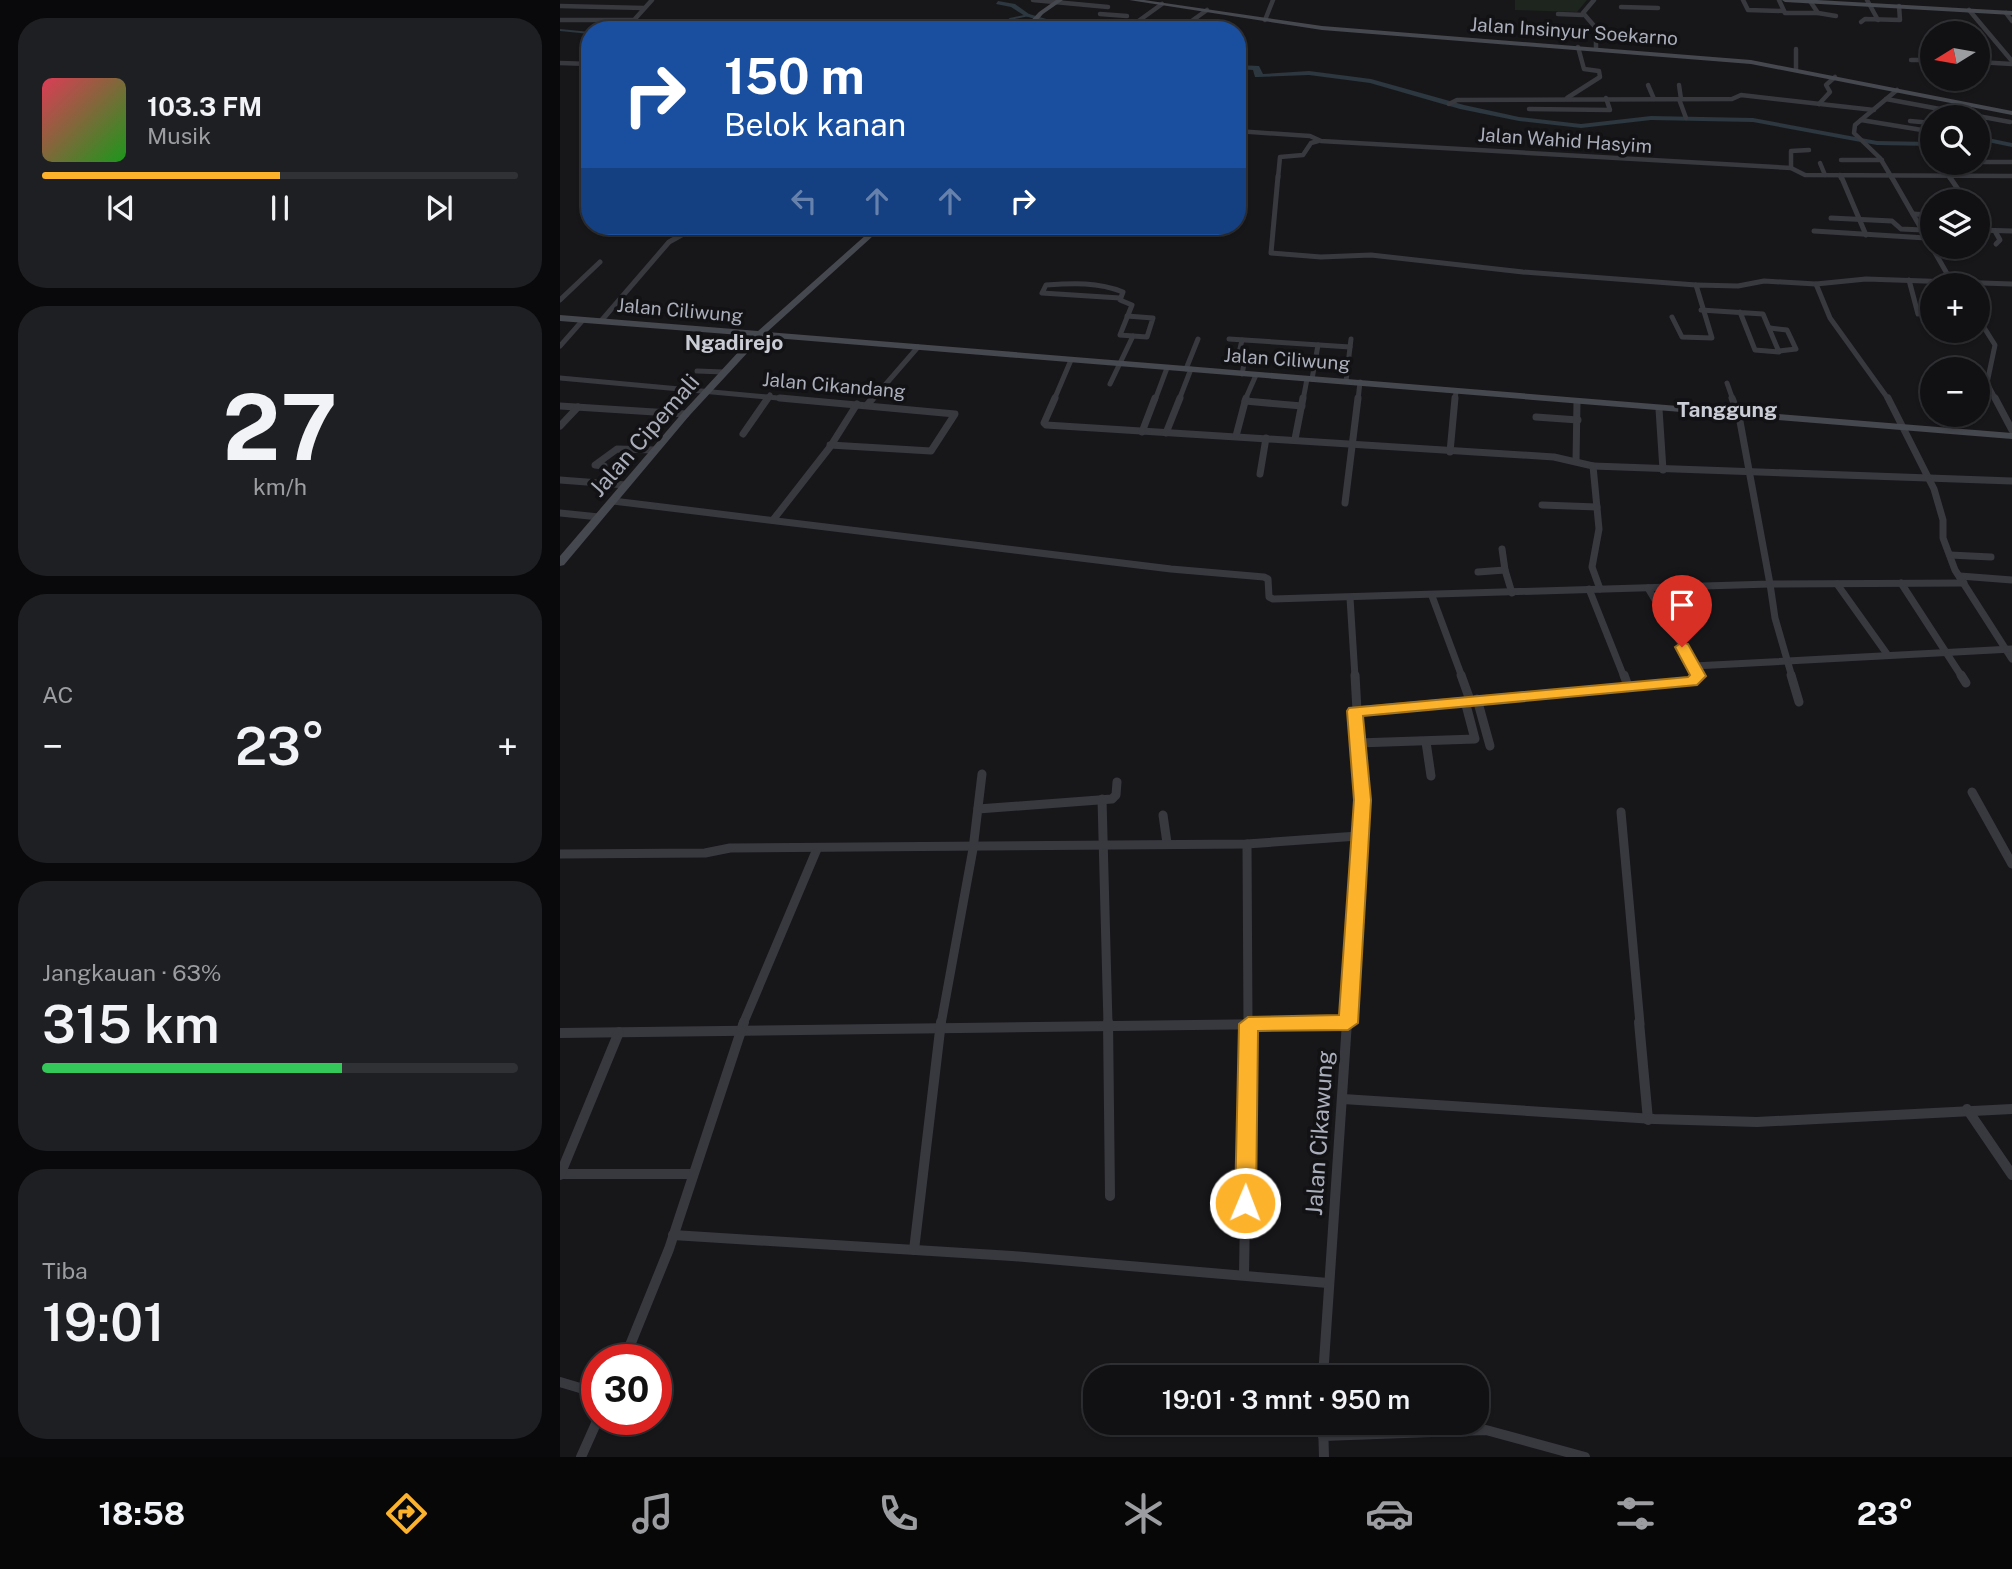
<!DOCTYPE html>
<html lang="id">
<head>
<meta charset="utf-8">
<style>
  body { margin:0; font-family:"Public Sans",sans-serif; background:#1e1f22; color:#f1f3f6; height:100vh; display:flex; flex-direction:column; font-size:26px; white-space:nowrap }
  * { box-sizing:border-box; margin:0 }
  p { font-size:23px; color:#9c9da0 }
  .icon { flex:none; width:38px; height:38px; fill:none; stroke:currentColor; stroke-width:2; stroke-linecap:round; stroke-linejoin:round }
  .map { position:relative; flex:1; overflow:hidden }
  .panel { display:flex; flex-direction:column; gap:18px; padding:18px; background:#09090b; width:560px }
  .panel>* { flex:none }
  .guide { position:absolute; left:21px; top:21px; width:665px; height:214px; border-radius:28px; box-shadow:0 2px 5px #0004,0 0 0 2px #303134; background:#1a4fa0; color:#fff; overflow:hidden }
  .needle { width:46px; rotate:259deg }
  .tools { position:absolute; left:1360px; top:21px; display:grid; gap:14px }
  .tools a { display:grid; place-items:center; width:70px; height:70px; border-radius:50%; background:#111114; box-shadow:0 2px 5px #0004,0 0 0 2px #303134; font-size:35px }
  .speed { position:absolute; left:21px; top:1344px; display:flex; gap:14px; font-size:35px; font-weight:700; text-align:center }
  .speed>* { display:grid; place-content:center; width:91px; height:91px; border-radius:50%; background:#111114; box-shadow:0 2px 5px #0004,0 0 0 2px #303134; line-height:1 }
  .speed .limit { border:10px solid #d22; background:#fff; color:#111 }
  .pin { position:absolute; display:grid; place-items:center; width:60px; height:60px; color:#fff; margin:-72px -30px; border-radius:50% 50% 50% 0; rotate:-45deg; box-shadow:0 0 7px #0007 }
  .pin .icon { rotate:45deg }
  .me { position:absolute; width:77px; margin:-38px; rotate:1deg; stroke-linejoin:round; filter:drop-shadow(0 0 5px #0008) }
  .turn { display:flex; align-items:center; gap:24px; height:147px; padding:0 28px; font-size:32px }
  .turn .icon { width:91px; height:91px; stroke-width:2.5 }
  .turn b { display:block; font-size:49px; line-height:60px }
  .lanes { display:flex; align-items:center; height:66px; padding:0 28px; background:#0003; justify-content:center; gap:35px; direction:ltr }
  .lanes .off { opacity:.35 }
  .big { font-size:52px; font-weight:600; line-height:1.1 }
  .panel .card { flex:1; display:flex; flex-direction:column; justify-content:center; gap:10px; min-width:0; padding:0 24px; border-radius:28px; background:#1e1f22 }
  .panel .dial { align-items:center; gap:0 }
  .dial b { font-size:91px; line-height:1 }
  .song { display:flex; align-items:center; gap:21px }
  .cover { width:84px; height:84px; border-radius:10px; background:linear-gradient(135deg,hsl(350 70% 55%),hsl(120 70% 35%)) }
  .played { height:7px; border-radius:4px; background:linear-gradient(90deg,#fdb22c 50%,#303134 50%) }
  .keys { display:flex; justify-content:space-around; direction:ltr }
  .heat { display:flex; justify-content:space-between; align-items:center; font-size:38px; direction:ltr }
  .charge { height:10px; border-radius:5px; background:linear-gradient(90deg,#34c759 63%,#303134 0) }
  .trip { position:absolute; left:523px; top:1365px; width:406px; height:70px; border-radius:28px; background:#111114; box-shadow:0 2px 5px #0004,0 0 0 2px #303134; font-weight:600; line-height:70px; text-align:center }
  .menu { display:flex; height:112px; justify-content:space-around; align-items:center; background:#070708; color:#9c9da0 }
  .menu .icon { width:49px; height:49px }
  .menu .current { color:#fdb22c }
  .menu b { font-size:32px; color:#f1f3f6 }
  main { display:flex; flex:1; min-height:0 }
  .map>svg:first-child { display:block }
  .green { fill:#1d251e }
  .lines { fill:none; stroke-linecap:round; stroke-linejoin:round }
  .stream { stroke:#2c373f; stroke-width:2 }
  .river { fill:#2c373f; fill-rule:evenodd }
  .street-far4 { stroke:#38393f; stroke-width:4.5 }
  .street-far3 { stroke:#38393f; stroke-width:5 }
  .street-far2 { stroke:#38393f; stroke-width:7 }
  .street-far1 { stroke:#38393f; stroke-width:9 }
  .street { stroke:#38393f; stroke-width:10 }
  .secondary { fill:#46484f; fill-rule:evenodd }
  .route { fill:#fdb22c; stroke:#a4741d; stroke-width:2 }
  .labels { text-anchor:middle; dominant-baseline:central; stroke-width:7; stroke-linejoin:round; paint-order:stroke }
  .far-street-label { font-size:19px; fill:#a9aeba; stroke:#121215 }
  .far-quarter-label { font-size:21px; font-weight:bold; fill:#cacdd6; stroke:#121215 }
  .street-label { font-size:23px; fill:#a9aeba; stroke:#121215 }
</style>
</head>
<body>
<main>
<section class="panel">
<div class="card">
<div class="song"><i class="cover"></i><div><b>103.3 FM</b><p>Musik</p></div></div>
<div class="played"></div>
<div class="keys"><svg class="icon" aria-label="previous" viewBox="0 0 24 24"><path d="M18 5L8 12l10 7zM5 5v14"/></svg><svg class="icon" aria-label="pause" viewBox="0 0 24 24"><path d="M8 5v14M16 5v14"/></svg><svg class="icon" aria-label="next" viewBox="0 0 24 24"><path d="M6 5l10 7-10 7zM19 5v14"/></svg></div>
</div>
<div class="card dial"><b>27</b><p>km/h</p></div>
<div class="card"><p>AC</p>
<div class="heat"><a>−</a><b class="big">23°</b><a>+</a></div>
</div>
<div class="card"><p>Jangkauan · 63%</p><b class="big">315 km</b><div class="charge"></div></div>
<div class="card"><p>Tiba</p><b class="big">19:01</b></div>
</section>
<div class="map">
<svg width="1452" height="1457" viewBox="0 0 1452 1457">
  <rect width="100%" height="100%" fill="#17171a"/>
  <polygon class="green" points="955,0 1027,0 1017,12 955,10"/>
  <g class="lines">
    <g class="stream">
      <polyline points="0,30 30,33"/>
      <polyline points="440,30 450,19 469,15"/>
    </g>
    <g class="river">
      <polygon points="438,1 455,4 469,14 525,30 513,30 465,16 451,7 436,4"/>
      <polygon points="677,65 699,66 703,74 749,71 811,79 904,105 959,117 1021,124 1091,116 1193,118 1317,141 1372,142 1372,146 1317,145 1193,122 1091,120 1021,128 959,121 900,109 810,83 749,75 698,77 695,77 693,70 677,69"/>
      <polygon points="1418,136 1452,143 1452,147 1418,140"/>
    </g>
    <g class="street-far4">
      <polyline points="473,0 548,7"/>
      <polyline points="1034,0 1023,13 1036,28 1036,48"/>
      <polyline points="1183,0 1188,10 1224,11"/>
      <polyline points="1219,0 1225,13 1258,13 1250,1"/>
      <polyline points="1307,0 1318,20"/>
      <polyline points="0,6 84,8"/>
      <polyline points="1061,7 1098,8"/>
      <polyline points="1409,10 1452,61"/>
      <polyline points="1258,13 1276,16"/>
      <polyline points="1446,13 1452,21"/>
      <polyline points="540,14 567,16"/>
      <polyline points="998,14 1023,15"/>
      <polyline points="0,20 74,20 92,0"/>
      <polyline points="705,20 713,0"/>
      <polyline points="577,22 602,4"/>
      <polyline points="1301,22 1305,19 1340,20 1339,6"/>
      <polyline points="581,26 618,30"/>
      <polyline points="619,30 647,10"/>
      <polyline points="1236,49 1236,69"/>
      <polyline points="1418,54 1428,58 1420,60"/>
      <polyline points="1351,60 1372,60"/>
      <polyline points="1418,62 1452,64"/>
      <polyline points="0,63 30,64"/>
      <polyline points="1088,85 1094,99"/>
      <polyline points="1119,85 1121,99"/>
      <polyline points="1007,98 1040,77 1039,71 1024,69 1018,47"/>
      <polyline points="1119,99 1126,118"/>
      <polyline points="1326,99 1450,122"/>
      <polyline points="889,104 897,100 1172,99 1181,95 1314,110"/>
      <polyline points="1259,104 1270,92 1266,85 1275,77"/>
      <polyline points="969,109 1050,110 1046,98"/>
      <polyline points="1301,120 1362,130 1372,125"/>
      <polyline points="1350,121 1372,123"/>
      <polyline points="677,131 750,136 761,141 1231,168 1245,175 1452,176"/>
      <polyline points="1281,160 1322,160"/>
      <polyline points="1418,162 1452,162"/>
      <polyline points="1260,163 1265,175"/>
      <polyline points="1231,168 1231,151 1249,150"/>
      <polyline points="1280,175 1281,178"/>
      <polyline points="718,178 720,157 743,155 751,143 758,141"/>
      <polyline points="1332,178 1320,158 1294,133 1295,125 1337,90"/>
      <polyline points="1390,178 1382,166 1402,163"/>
    </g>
    <g class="street-far3">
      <polyline points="718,176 711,253 761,257 811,255 963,272 1136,285"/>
      <polyline points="1281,176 1306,235"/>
      <polyline points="1331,176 1393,284"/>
      <polyline points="1389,176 1406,201"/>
      <polyline points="1353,214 1372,215"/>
      <polyline points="1418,217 1427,231"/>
      <polyline points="1271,218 1332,221 1341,229 1363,230"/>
      <polyline points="1418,230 1452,231"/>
      <polyline points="1254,231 1366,238"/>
      <polyline points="1435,231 1440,240 1436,244"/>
      <polyline points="1349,280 1358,314"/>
      <polyline points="0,300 40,262"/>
      <polyline points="1141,310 1203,314 1219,352 1195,350 1180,312"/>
      <polyline points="567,316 593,318 587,337 573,336"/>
      <polyline points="1112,317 1122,337 1152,338 1136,285 1178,286 1204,281 1256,284"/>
      <polyline points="1418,318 1435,345 1427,383 1436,400"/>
      <polyline points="41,321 109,242 136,227 314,233 479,232 487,226"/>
      <polyline points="1210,328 1227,330 1236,349 1219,351"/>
      <polyline points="669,339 790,347"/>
      <polyline points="682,340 678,357 685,359 682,374"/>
      <polyline points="0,346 23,320"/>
      <polyline points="626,369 638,339"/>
      <polyline points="137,371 164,372"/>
      <polyline points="0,378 239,400"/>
      <polyline points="752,379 758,345"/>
      <polyline points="786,381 791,339"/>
      <polyline points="1167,383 1173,400"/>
      <path d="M550 384 573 336 560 335 572 305 560 300 563 292C538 282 513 283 486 285L482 293 560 298"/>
      <polyline points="207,400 210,395"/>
      <polyline points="312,400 358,347"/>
      <polyline points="494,400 511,360"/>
      <polyline points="595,400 607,368"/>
      <polyline points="619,400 631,369"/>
      <polyline points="685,400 696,375"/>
      <polyline points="743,400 747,379"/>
      <polyline points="798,400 800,382"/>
      <polyline points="895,400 896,392"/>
      <polyline points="1329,400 1270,318 1256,284 1306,279 1452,284"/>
    </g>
    <g class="street-far2">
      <polyline points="220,398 395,414 371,451 270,445"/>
      <polyline points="495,398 484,423 486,425 994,457 1033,466 1039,529 1032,567 1040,589"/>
      <polyline points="1328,398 1374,489 1383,520 1383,538 1395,570 1452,659"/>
      <polyline points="1435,398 1452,430"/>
      <polyline points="685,401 742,406"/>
      <polyline points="307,405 313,398"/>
      <polyline points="0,406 126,414"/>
      <polyline points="1099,409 1103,470"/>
      <polyline points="976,417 1018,420"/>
      <polyline points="0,426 18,407"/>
      <polyline points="582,432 595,398"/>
      <polyline points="606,433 620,398"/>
      <polyline points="183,434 208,398"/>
      <polyline points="676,436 686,398"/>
      <polyline points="735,439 743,398"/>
      <polyline points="890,452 895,398"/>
      <polyline points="1016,461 1017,402"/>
      <polyline points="44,466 35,465 57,449 95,450"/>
      <polyline points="1033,466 1452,481"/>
      <polyline points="700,474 706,438"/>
      <polyline points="0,480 66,485"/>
      <polyline points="53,501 611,569 704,577 708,579 709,597 713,599 1210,584 1179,416 1172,398"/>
      <polyline points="785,503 798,398"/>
      <polyline points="982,505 1037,507"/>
      <polyline points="0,513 39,517"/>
      <polyline points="213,520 270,447 297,404"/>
      <polyline points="942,549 945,570"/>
      <polyline points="1390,555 1431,557"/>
      <polyline points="918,572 945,570 952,593"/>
      <polyline points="1400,576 1452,580"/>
      <polyline points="1341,583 1402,677"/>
      <polyline points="1277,584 1327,654"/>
      <polyline points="1088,588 1134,666"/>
      <polyline points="1029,589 1064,677"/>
      <polyline points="872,596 902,677"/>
      <polyline points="790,598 795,677"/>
      <polyline points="1137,677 1134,666 1452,649"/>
      <polyline points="1232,677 1215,618 1210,584 1404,583"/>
    </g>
    <g class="street-far1">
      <polyline points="901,675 910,700"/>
      <polyline points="1064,675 1068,686"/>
      <polyline points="1231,675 1239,702"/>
      <polyline points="1401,675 1406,683"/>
      <polyline points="917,699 930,746"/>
      <polyline points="795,711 1132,681 1138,675"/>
      <polyline points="866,742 871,776"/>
      <polyline points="798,743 915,739 905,701"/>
      <polyline points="1412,792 1452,864"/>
      <polyline points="542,799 548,1024"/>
      <polyline points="418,809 552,799 556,795 557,782"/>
      <polyline points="1061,812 1080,1024"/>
      <polyline points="603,815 607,843"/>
      <polyline points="687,844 688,1024"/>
      <polyline points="0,854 145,853 170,848 687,844 798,836"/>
      <polyline points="183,1024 257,849"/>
      <polyline points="381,1024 413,849 422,774"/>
      <polyline points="709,1024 788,1023"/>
      <polyline points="787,1024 802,800 795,675"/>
    </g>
    <g class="street">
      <polyline points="548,1022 550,1196"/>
      <polyline points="1079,1022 1088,1120"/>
      <polyline points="0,1033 788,1023"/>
      <polyline points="783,1099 1094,1119 1197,1122 1452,1109"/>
      <polyline points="1407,1109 1452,1175"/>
      <polyline points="1,1174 133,1174"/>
      <polyline points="0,1175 59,1032"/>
      <polyline points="113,1235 452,1256 768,1283"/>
      <polyline points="354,1250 381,1022"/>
      <polyline points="684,1275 688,1022"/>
      <polyline points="64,1360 109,1249 184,1022"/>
      <polyline points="763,1377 787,1022"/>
      <polyline points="0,1382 37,1393"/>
      <polyline points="763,1423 764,1457"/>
      <polyline points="763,1436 926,1430 1025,1457"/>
      <polyline points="21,1457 38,1419"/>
    </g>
    <g class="secondary">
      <polygon points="496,0 503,0 483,14 469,30 462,30 479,12"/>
      <polygon points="569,0 584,0 762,26 1191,60 1452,111 1452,115 1191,64 762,30"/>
      <polygon points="1222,0 1257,0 1452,11 1452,15 1225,2"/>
      <polygon points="316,226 324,226 207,332 1452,433 1452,439 202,337 129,416 4,565 0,566 0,556 123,412 193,336 0,321 0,315 198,331"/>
    </g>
  </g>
  <polygon class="route" points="1122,642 1128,644 1146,676 1137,685 803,716 811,800 798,1023 788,1030 698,1031 696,1203 693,1210 685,1212 678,1210 675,1203 679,1024 688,1017 779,1015 794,800 787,711 789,708 1128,677 1130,675 1115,647"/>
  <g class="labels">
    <g class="far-street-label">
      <text transform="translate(1014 31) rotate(4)">Jalan Insinyur Soekarno</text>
      <text transform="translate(1005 140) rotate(4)">Jalan Wahid Hasyim</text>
      <text transform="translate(120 310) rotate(5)">Jalan Ciliwung</text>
      <text transform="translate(727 359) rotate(4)">Jalan Ciliwung</text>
      <text transform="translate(274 385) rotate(5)">Jalan Cikandang</text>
    </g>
    <g class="far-quarter-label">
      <text x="174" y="342">Ngadirejo</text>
      <text x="1167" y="409">Tanggung</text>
    </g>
    <g class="street-label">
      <text transform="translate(84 435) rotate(-49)">Jalan Cipemali</text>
      <text transform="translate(759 1133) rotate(-86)">Jalan Cikawung</text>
    </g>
  </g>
</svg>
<div class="tools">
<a><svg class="needle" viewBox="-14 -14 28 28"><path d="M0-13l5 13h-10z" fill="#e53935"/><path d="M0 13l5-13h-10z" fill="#9c9da0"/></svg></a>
<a><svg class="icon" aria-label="search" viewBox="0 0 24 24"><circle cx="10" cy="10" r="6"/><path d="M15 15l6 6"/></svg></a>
<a><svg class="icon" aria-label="layers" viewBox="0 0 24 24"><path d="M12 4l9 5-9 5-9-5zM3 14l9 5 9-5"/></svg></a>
<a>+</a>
<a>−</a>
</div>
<div class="speed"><div class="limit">30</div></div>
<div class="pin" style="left:1122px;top:647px;background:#d93025"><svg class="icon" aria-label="arrive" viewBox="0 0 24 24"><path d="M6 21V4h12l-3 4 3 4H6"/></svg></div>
<svg class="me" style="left:685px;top:1203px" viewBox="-20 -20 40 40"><circle r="17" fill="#fdb22c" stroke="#fff" stroke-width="3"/><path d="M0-11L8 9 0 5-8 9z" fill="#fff"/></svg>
<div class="trip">19:01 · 3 mnt · 950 m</div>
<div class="guide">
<div class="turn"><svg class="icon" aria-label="right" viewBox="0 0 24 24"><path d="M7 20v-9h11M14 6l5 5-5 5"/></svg><div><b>150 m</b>Belok kanan</div></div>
<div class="lanes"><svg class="icon off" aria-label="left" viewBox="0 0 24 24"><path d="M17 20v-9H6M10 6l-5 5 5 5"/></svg><svg class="icon off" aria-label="ahead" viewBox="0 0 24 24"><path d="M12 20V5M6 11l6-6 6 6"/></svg><svg class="icon off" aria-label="ahead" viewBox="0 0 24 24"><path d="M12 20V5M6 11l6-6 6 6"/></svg><svg class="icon" aria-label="right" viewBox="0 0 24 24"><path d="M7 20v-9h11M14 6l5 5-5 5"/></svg></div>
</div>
</div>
</main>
<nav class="menu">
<b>18:58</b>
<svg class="icon current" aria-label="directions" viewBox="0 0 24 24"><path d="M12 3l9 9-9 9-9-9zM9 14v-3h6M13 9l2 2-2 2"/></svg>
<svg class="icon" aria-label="music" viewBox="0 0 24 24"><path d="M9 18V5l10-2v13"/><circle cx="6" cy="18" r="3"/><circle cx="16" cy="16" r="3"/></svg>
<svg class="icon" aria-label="phone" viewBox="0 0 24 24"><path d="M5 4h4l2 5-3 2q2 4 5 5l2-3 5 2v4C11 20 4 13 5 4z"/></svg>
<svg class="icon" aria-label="climate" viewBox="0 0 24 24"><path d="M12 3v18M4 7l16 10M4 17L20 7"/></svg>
<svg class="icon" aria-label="car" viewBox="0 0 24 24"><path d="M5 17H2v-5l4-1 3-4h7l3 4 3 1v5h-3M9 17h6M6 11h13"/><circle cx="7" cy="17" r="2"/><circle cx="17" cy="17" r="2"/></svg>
<svg class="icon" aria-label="filters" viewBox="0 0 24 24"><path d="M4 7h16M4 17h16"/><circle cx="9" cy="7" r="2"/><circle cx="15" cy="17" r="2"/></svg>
<b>23°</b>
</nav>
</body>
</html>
